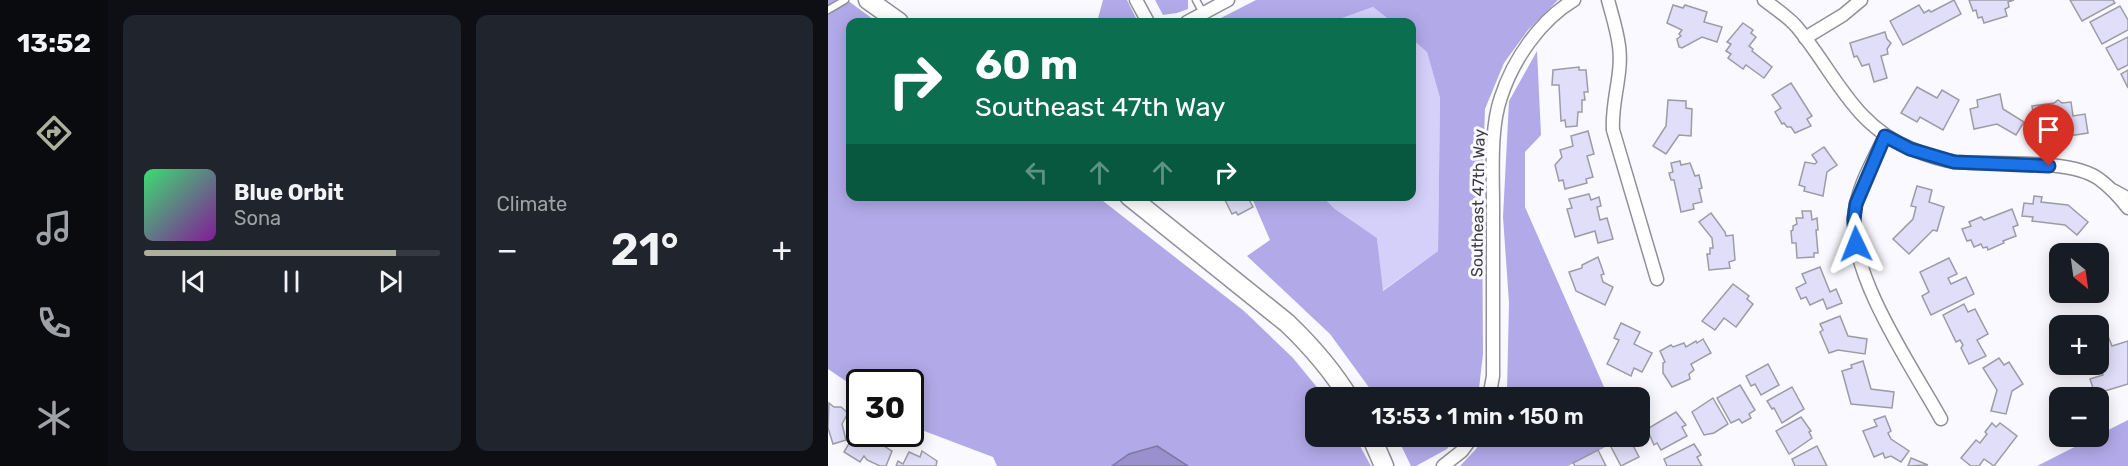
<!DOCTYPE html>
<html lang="en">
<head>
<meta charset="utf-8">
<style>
  body { margin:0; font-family:Rubik,sans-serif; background:#20242c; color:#f1f3f6; height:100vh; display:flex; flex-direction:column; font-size:22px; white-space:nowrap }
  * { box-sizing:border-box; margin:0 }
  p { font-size:20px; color:#9ea1a6 }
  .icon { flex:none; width:33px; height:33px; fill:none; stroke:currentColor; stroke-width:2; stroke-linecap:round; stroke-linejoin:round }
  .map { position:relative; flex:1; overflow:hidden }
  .drawer { display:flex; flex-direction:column; gap:15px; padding:15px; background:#0d0f14; width:720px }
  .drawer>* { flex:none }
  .top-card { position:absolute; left:18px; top:18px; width:570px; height:183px; border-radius:12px; box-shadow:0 3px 15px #0003; background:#0b6e4f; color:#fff; overflow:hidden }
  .needle { width:39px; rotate:151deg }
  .tools { position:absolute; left:1221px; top:243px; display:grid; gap:12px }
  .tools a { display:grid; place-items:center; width:60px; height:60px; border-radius:12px; background:#171b24; box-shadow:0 3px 15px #0003; font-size:30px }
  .speed { position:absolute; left:18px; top:369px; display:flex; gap:12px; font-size:30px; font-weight:700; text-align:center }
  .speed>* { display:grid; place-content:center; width:78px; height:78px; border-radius:50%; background:#171b24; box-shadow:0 3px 15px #0003; line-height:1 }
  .speed .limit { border:3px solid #111; border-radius:9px; background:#fff; color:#111 }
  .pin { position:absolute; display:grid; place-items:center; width:51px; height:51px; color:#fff; margin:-62px -26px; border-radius:50% 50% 50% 0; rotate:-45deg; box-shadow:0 0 6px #0007 }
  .pin .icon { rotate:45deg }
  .me { position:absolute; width:66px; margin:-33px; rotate:358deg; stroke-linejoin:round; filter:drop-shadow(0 0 4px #0008) }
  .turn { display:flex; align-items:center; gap:21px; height:126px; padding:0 30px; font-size:27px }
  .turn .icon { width:78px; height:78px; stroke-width:2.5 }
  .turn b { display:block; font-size:42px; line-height:51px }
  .lanes { display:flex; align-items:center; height:57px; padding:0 30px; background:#0003; justify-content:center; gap:30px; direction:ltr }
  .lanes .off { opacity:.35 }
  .big { font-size:45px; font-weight:600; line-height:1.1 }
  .drawer .tile { flex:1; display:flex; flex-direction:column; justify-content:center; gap:9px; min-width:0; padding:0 21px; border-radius:12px; background:#20242c }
  .song { display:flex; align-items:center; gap:18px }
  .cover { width:72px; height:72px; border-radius:9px; background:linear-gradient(135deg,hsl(140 70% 55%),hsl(290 70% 35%)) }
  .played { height:6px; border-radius:3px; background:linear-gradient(90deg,#acb09b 85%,#363941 85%) }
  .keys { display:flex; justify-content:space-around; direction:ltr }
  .heat { display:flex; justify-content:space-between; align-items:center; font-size:33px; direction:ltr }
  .drawer .tiles { flex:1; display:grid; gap:15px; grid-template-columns:repeat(2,1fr) }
  .trip { position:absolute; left:477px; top:387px; width:345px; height:60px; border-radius:12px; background:#171b24; box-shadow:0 3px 15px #0003; font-weight:600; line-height:60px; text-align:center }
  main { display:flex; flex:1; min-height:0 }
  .menu { display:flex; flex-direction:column; width:108px; justify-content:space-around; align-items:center; background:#090b0e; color:#9ea1a6 }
  .menu .icon { width:42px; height:42px }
  .menu .current { color:#acb09b }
  .menu b { font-size:27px; color:#f1f3f6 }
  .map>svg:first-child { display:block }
  .green { fill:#d5d0fa }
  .forest { fill:#b2a9e8 }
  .water { fill:#9990cd; stroke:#7d77a2; stroke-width:1.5 }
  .building { fill:#e0def8; stroke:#9d9ca6; stroke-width:1.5 }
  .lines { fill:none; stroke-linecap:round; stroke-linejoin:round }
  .service-casing { stroke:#919099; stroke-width:9 }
  .minor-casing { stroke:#919099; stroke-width:15 }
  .secondary-casing { stroke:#919099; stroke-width:21 }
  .service { stroke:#fff; stroke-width:6 }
  .minor { stroke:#fff; stroke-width:12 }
  .secondary { stroke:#fff; stroke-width:18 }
  .route-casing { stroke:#114b97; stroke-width:15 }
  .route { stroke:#1a73e8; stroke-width:10 }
  .labels { text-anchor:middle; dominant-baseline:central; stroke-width:6; stroke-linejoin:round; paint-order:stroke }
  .street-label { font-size:16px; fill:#3c3c3f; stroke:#f9f9ff }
</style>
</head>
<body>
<main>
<nav class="menu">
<b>13:52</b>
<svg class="icon current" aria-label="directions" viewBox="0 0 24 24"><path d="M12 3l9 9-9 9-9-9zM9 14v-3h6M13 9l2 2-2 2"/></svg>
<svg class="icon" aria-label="music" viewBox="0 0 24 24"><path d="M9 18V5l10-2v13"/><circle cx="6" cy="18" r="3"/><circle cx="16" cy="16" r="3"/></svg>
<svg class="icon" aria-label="phone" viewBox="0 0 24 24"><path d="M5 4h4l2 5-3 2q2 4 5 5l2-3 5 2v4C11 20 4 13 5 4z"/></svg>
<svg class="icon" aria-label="climate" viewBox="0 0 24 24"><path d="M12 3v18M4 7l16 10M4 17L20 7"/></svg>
</nav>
<section class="drawer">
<div class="tiles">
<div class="tile">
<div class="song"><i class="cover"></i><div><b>Blue Orbit</b><p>Sona</p></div></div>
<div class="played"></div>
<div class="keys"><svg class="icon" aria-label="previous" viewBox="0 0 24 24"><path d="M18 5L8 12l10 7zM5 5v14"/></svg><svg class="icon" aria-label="pause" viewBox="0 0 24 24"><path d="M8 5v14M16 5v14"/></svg><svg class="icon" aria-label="next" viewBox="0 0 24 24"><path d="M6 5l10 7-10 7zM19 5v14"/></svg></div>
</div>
<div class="tile"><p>Climate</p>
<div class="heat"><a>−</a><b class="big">21°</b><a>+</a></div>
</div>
</div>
</section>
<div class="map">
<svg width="1300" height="466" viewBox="0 0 1300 466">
  <rect width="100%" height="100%" fill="#f9f9ff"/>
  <g class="green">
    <polygon points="545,7 564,22 503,22"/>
    <polygon points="584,39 599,51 612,98 610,251 554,291 549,238 507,209 495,197 584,196"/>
  </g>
  <g class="forest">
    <polygon points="0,0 19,0 49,22 22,22 22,196 270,197 416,311 465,358 497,397 488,398 488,436 527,437 543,466 169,466 165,457 83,426 82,382 32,382 31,390 0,369"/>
    <polygon points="275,0 299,0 310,22 269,22"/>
    <polygon points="327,0 360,0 360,9 349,13 335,15"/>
    <polygon points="428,0 730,0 700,30 676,63 657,109 654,199 655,354 650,397 548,397 502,334 419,256 442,240 423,196 495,197 507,209 549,238 555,291 610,251 612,98 599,52 584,39 584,22 564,22 545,7 503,22 385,22"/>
    <polygon points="709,51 713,135 697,152 697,207 776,387 786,397 675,397 679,390 681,303 675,217 681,101"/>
    <polygon points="1300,420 1300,466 1209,466"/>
    <polygon points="569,437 628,437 619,449 588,466 583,466"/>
    <polygon points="655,437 797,437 740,466 632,466 648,449"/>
  </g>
  <polygon class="water" points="329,446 360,466 284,466 301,454"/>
  <g class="building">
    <polygon points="1126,0 1133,14 1075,45 1062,21 1091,5 1096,13 1101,10 1103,12"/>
    <polygon points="1141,0 1186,0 1180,2 1181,7 1177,9 1179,16 1156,23 1154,17 1150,18 1148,10 1145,11"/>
    <polygon points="1242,0 1285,0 1287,3 1254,21"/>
    <polygon points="845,5 855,8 857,5 879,12 876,22 894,27 889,42 874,37 854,48 851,47 849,39 853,36 851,34 854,30 839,23"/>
    <polygon points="1292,6 1300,20 1300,30 1274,44 1262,22"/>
    <polygon points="915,23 925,30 923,33 928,37 921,46 925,49 924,51 944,67 936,78 918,65 915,69 900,58 903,54 898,51 903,44 899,42"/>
    <polygon points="1057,32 1059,39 1063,43 1059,49 1060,54 1053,56 1059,78 1046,82 1041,64 1034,66 1029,56 1026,57 1022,43"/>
    <polygon points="1300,37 1300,65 1290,70 1278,48"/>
    <polygon points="751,67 751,70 758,70 760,92 756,92 757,100 754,100 754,112 750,112 749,126 738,127 737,120 733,121 731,85 724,85 725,70"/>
    <polygon points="1300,70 1300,88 1293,74"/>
    <polygon points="963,83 984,116 979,119 983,126 967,133 963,127 959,127 956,123 954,124 947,112 953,108 944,95"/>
    <polygon points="1089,87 1109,98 1114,90 1131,100 1115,130 1092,117 1089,122 1073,113"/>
    <polygon points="1172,94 1175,109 1196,122 1188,135 1169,124 1146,129 1142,109 1150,107 1149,100"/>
    <polygon points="840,100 858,101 858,108 864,109 863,136 851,135 838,154 825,146 838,126"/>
    <polygon points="1230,100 1234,103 1243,102 1245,116 1257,114 1260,133 1234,137 1234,131 1214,133 1213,124 1207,125 1204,106 1226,103"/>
    <polygon points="760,131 766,154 759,156 765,177 758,179 759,183 737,189 735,180 731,181 727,165 734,157 732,150 745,146 743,136"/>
    <polygon points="996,147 1009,165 999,172 995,196 976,191 977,187 971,185 977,162 987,164 989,162 984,155"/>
    <polygon points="852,161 853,165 862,163 867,176 871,175 874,188 871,189 874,202 865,204 866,209 853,212 846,180 843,180 841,173 845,172 843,163"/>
    <polygon points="1089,186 1104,190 1101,202 1116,207 1109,231 1105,230 1081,254 1065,239 1085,219 1088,207 1083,206"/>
    <polygon points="761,194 763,200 771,197 773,206 769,207 772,220 779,218 785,239 770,243 767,231 747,237 739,209 744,208 741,199"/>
    <polygon points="395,196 419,196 425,207 410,215 408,212 404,214"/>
    <polygon points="1206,196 1214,197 1213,202 1240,205 1260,222 1249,235 1237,225 1204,221 1205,217 1194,216 1196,203 1205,204"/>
    <polygon points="1184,209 1190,225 1185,227 1188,236 1175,241 1176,243 1160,250 1159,247 1155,248 1153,244 1146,247 1143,240 1139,241 1134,229 1143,226 1141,222 1153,217 1156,220"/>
    <polygon points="974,211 983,211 984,220 989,218 990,230 988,230 990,253 986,253 986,257 969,258 968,243 964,243 963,231 965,230 965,226 969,224 968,218 975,218"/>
    <polygon points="883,213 897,232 898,236 905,235 907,260 901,262 902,268 881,270 879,254 882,254 882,248 885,248 884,238 871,222"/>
    <polygon points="770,257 776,274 773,275 775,282 785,287 777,305 748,291 741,272 754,268 754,265"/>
    <polygon points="1121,258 1129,274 1120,278 1123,284 1138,277 1146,294 1103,315 1094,296 1101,292 1092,272"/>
    <polygon points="992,267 1002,292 1008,289 1014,303 999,309 995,299 982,305 978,297 973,299 968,288 978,283 974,274"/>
    <polygon points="905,284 921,296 919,299 925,304 908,327 896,318 887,330 874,321"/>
    <polygon points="1136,304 1140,312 1147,309 1160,334 1149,340 1158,356 1141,364 1133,348 1135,345 1132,340 1128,342 1115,315"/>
    <polygon points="1012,316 1020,336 1039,339 1037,354 1010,350 1001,353 992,332 995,330 992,324"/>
    <polygon points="793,323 812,332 806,344 824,353 814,372 806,368 803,376 779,364 791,340 786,338"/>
    <polygon points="1280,336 1284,346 1300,341 1300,384 1267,394 1262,379 1275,375 1270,359 1270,339"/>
    <polygon points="875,339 883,353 863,364 866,370 861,374 862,379 844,387 835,373 835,363 837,362 832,351 843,345 845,347 856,343 858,347 868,341 869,343"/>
    <polygon points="1171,358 1176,365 1181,362 1195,384 1184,391 1178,414 1163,411 1169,390 1155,368"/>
    <polygon points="1035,361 1043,389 1066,392 1064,408 1023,404 1014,371 1024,368 1023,365"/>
    <polygon points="940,364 951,385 933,395 927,384 923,386 918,376"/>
    <polygon points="912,385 927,410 921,414 923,418 914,423 911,419 903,423 889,398"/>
    <polygon points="964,387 976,409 954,423 946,408 944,409 939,401"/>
    <polygon points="885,398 900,424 886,433 876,435 864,412"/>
    <polygon points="1,403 6,407 13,407 20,413 14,424 18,440 5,444 0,428"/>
    <polygon points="848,412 858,425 854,427 859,436 833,450 829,443 826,445 819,429"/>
    <polygon points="1057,416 1063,431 1060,433 1063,439 1081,451 1073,462 1063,456 1057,458 1055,453 1046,457 1035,431 1049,426 1046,420"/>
    <polygon points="973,417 983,431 981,432 984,438 961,454 948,431"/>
    <polygon points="1164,423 1168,427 1172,423 1189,436 1166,466 1156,459 1151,466 1143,466 1133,458 1148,440 1152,443 1159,434 1157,432"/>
    <polygon points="37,434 64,451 58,466 52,466 39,460 36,456 32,462 16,452 23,440 30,444"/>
    <polygon points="797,436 800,436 811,457 793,466 782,445"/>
    <polygon points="866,444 873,455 869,457 874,466 839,466 836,459"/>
    <polygon points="989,446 999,466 967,466 964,459"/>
    <polygon points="770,450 778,466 747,466 745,463"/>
    <polygon points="94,451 109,461 108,466 68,466 70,461 75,464 81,452 92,457"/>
    <polygon points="1083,458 1100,465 1080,466"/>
  </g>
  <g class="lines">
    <g class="service-casing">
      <g id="service">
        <polyline points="368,0 375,13"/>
        <polyline points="0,10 17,0"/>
        <polyline points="1287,188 1300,195"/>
      </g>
    </g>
    <g class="minor-casing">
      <g id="minor">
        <polyline points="308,0 320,22"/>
        <path d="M780 0C784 15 789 30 791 46 795 74 783 102 785 130L829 279"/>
        <path d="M936 0C947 8 959 16 968 26 1006 71 1025 126 1084 149 1098 155 1113 160 1128 162 1164 165 1242 158 1271 179 1282 187 1292 198 1300 208"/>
        <polyline points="359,22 400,0"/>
        <polyline points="977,38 1015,15 1033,0"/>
        <path d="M1057 136C1045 161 1028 189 1026 218 1022 277 1084 367 1113 419"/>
        <path d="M661 398 665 376C665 320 665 263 665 206 665 173 662 128 673 97 685 60 712 20 746 0"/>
        <polyline points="615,466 634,451 645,436"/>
      </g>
    </g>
    <g class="secondary-casing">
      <g id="secondary">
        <polyline points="40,0 71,22"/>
        <path d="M301 196 459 323C482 345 504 370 521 398"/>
        <polyline points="543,436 556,466"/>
      </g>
    </g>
    <use href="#service" class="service"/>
    <use href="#minor" class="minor"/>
    <use href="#secondary" class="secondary"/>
  </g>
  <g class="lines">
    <g class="route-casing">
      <polyline id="route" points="1028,244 1026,219 1028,204 1057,136 1082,149 1126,162 1221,166"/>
    </g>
    <use href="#route" class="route"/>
  </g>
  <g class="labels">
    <g class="street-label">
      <text transform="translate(650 203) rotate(-89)">Southeast 47th Way</text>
    </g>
  </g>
</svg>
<div class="tools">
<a><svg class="needle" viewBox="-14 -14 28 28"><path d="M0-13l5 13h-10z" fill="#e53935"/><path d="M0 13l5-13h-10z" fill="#9ea1a6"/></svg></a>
<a>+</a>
<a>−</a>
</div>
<div class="speed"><div class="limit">30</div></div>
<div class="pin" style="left:1221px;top:166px;background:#d93025"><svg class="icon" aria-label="arrive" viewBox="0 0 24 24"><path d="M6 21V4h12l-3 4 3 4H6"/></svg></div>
<svg class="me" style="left:1028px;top:244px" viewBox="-20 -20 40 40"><path d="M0-17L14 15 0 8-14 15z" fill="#1a73e8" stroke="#fff" stroke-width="4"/></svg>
<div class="trip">13:53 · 1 min · 150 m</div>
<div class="top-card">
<div class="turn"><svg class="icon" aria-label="right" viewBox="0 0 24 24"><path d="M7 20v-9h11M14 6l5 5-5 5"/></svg><div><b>60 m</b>Southeast 47th Way</div></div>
<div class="lanes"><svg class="icon off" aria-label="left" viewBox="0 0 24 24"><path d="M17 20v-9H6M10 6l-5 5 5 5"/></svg><svg class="icon off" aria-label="ahead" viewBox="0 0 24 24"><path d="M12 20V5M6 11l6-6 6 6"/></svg><svg class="icon off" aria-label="ahead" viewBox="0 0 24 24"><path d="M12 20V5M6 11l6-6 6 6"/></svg><svg class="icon" aria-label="right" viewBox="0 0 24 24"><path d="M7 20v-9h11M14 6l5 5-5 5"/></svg></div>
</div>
</div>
</main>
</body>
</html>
